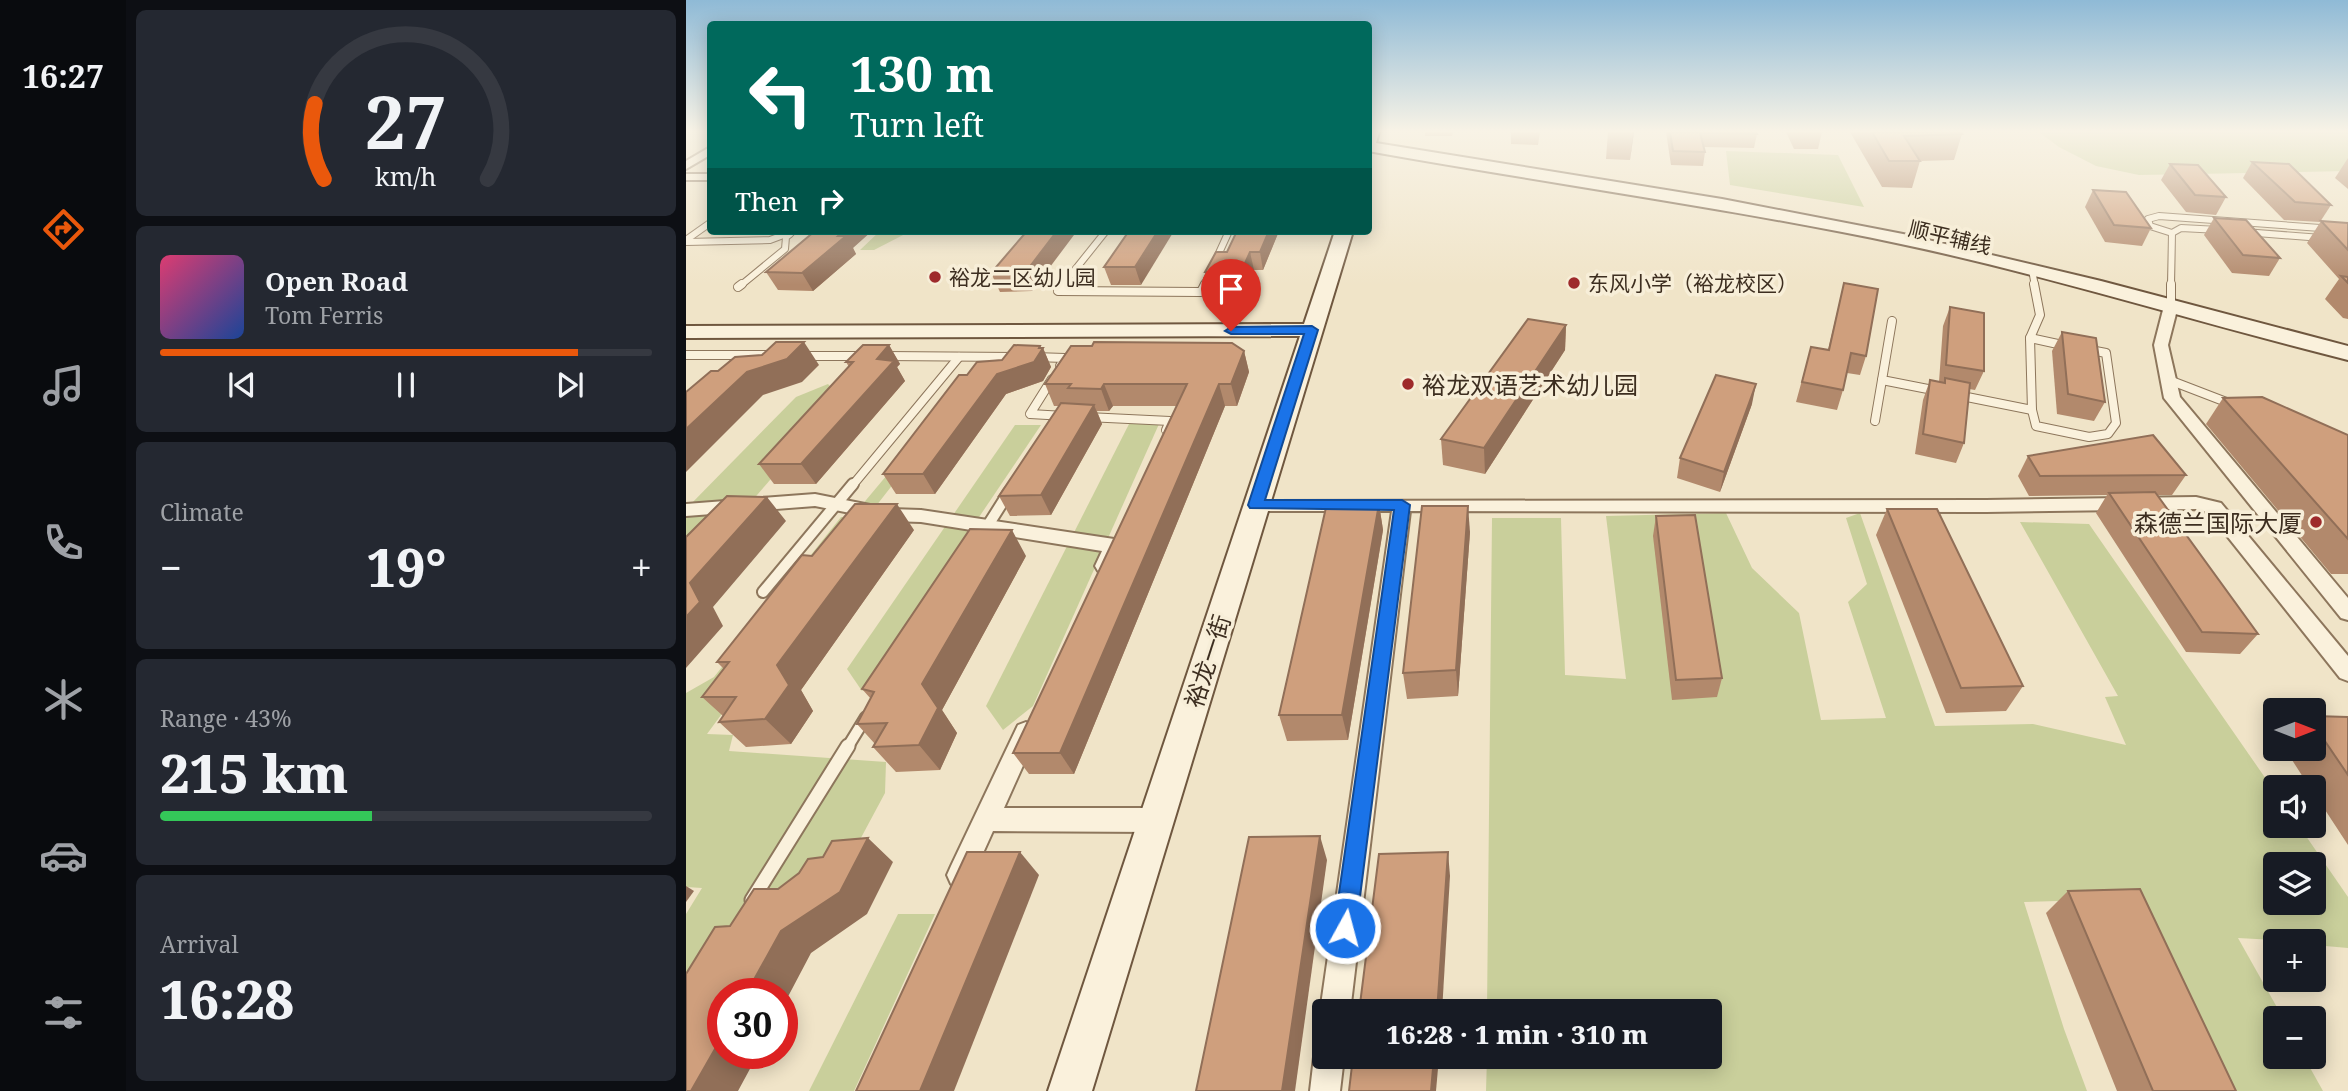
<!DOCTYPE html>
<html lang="en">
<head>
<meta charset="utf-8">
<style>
  body { margin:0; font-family:"Noto Serif","Noto Sans SC",serif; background:#242831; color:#f1f3f6; height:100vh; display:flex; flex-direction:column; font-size:26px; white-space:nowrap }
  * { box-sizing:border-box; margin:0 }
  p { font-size:23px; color:#9ea1a6 }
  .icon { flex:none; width:38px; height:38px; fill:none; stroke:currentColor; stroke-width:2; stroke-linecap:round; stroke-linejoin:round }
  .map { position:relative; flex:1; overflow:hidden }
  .drawer { display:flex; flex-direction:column; gap:10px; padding:10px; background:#0d0f14; width:560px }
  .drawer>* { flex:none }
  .guide { position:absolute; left:21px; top:21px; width:665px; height:214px; border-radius:7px; box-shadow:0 4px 18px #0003; background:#00695c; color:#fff; overflow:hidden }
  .needle { width:46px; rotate:90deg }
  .tools { position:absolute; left:1577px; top:698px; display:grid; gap:14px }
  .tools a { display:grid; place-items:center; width:63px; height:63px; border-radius:7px; background:#171b24; box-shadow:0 4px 18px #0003; font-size:35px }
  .speed { position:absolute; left:21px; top:978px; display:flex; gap:14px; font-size:35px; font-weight:700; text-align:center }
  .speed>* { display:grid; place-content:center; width:91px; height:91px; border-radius:50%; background:#171b24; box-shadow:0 4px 18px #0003; line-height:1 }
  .speed .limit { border:10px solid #d22; background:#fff; color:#111 }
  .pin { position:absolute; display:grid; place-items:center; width:60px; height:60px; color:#fff; margin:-72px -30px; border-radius:50% 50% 50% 0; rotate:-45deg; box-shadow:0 0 7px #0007 }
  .pin .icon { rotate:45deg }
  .me { position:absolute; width:77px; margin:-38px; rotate:7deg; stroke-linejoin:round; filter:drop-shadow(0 0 5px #0008) }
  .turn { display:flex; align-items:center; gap:24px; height:147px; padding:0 28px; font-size:32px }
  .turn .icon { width:91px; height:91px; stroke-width:2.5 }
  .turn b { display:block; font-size:49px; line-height:60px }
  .then { display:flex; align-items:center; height:66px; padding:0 28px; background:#0003; gap:14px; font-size:26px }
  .big { font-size:52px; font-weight:800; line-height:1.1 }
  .drawer .widget { flex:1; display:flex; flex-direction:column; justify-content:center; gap:10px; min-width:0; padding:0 24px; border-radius:10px; background:#242831 }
  .drawer .dial { align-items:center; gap:0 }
  .dial svg { height:182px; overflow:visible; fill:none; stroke:#363941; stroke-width:7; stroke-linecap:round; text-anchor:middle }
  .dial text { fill:#f1f3f6; stroke:none }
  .song { display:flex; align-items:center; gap:21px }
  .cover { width:84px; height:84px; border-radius:10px; background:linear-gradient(135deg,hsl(340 70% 55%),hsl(220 70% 35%)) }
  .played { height:7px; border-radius:4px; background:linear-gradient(90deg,#ea580c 85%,#363941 85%) }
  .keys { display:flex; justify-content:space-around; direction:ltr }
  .heat { display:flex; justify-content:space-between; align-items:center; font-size:38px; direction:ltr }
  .charge { height:10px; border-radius:5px; background:linear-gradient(90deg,#34c759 43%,#363941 0) }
  .trip { position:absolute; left:626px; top:999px; width:410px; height:70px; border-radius:7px; background:#171b24; box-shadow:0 4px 18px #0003; font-weight:800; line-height:70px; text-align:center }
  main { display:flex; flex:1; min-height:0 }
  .dock { display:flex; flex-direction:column; width:126px; justify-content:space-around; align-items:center; background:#090b0e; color:#9ea1a6 }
  .dock .icon { width:49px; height:49px }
  .dock .active { color:#ea580c }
  .dock b { font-size:32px; color:#f1f3f6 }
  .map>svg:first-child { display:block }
  .green { fill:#c9cf9b; fill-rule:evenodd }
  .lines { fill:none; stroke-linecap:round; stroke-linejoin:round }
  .lane-far3-casing { stroke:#8d765c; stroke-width:8 }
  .lane-far2-casing { stroke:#8d765c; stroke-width:10 }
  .lane-far1-casing { stroke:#8d765c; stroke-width:14 }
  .lane-casing { stroke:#8d765c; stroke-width:17 }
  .street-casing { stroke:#8d765c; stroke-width:4 }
  .secondary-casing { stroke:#6f573f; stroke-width:4 }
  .lane-far3 { stroke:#faf1dc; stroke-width:6 }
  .lane-far2 { stroke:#faf1dc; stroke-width:8 }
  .lane-far1 { stroke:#faf1dc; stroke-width:10 }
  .lane { stroke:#faf1dc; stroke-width:13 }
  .street { fill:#faf1dc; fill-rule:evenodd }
  .secondary { fill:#faf1dc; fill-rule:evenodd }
  .wall { fill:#b2896c }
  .shaded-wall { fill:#916f58 }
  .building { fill:#cf9f7d; stroke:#916f58; stroke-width:2 }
  .route { fill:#1a73e8; stroke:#114b97; stroke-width:2 }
  .poi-dot { fill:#9e2a2b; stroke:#f7eed8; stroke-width:2.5 }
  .labels { text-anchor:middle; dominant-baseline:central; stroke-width:7; stroke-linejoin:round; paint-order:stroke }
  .far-street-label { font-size:21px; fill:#3d2e20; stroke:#f7eed8 }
  .far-poi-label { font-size:21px; fill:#3d2e20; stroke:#f7eed8; text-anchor:start }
  .poi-label { font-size:24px; fill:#3d2e20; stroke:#f7eed8; text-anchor:start }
  .street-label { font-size:24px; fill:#3d2e20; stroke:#f7eed8 }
</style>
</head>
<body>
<main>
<nav class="dock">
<b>16:27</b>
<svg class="icon active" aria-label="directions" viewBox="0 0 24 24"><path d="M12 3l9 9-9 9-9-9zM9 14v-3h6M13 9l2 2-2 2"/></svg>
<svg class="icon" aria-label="music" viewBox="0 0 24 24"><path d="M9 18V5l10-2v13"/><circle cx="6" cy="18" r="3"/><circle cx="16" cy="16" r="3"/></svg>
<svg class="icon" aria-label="phone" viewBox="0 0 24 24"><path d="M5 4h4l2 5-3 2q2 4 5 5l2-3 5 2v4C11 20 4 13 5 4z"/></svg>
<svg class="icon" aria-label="climate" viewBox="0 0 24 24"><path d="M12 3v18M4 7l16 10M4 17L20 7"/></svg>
<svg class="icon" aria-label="car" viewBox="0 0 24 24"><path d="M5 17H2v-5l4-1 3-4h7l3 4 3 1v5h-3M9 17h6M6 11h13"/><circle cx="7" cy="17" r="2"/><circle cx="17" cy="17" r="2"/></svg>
<svg class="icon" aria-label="filters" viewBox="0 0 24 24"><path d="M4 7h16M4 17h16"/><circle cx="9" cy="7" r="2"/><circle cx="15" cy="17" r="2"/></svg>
</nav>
<section class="drawer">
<div class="widget dial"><svg viewBox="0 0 100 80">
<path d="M14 69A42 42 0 1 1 86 69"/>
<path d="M14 69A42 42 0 0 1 10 36" stroke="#ea580c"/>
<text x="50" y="56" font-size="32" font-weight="700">27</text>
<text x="50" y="72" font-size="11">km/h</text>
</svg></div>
<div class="widget">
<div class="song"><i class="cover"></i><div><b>Open Road</b><p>Tom Ferris</p></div></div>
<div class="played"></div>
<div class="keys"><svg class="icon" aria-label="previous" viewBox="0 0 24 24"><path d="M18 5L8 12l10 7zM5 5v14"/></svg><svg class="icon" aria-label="pause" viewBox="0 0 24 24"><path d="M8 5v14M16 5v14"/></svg><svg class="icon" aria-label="next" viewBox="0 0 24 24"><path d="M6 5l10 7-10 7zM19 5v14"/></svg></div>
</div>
<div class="widget"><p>Climate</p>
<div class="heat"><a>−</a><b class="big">19°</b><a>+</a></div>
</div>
<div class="widget"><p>Range · 43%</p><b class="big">215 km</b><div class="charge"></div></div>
<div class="widget"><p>Arrival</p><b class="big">16:28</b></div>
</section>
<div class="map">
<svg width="1662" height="1091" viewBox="0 0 1662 1091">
  <rect width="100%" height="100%" fill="#f0e4c8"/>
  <g class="green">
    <polygon points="1353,132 1662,132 1662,171 1453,175 1410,166 1373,147"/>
    <polygon points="1040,151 1152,155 1178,207 1044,185"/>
    <polygon points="194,231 287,231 223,232 188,250 174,250"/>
    <polygon points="294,364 300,365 176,524 21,734 47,735 43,751 200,762 199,793 162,862 0,1008 0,914 16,888 0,887 0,693 28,677 155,517 165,518"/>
    <polygon points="142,384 155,398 0,577 0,509 110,397"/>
    <polygon points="443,424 473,424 347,706 317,730 300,706"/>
    <polygon points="329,425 355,425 176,691 161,669"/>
    <path d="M1040 513 1066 568 1113 613 1135 720 1200 718 1162 602 1181 584 1160 518 1174 513 1249 726 1347 724 1440 745 1419 697 1432 696 1334 522 1403 524 1589 792V826H1613L1662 897V948L1628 945V942L1552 938 1597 1018H1589V1057H1618L1637 1091H1530L1440 899 1338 902 1378 1029 1401 1091H800L801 1057H1024V1012L801 1011 806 518H875L879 675 940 679 920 516ZM1589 864H1628V903H1589Z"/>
    <polygon points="212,914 249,914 168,1091 123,1091"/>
  </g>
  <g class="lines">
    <g class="lane-far3-casing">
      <g id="lane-far3">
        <polyline points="1533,230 1495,228 1486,233 1464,226 1462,219 1473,216 1662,230"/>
        <polyline points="1558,232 1662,240"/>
        <polyline points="0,240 24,223"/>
        <polyline points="0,242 84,240 108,231"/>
        <polyline points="1346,270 1349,286"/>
        <polyline points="54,286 99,249 100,237 104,234"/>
        <polyline points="376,286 420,231"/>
        <polyline points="518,286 543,231"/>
        <polyline points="1485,286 1486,233"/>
      </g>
    </g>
    <g class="lane-far2-casing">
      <g id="lane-far2">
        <polyline points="378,284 372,291 515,292 519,284"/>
        <polyline points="52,287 56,284"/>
        <polyline points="1485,306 1485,284"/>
        <polyline points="1206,321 1196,380 1252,391"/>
        <polyline points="1344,338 1381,346"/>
        <polyline points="0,355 88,355"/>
        <polyline points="114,356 176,356"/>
        <polyline points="198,356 330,357"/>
        <polyline points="348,357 379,358 374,366"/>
        <polyline points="366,379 344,414 379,416"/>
        <polyline points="1483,380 1548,405"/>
        <polyline points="1271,395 1346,410 1344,338 1354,315 1348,284"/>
        <polyline points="1346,410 1350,426 1403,437 1422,434 1430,423 1420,353 1399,349"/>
        <polyline points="401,417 484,421 480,430"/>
        <polyline points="1189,421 1196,380"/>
        <polyline points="166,486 273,357"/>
      </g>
    </g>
    <g class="lane-far1-casing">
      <g id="lane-far1">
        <polyline points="299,530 323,492"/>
        <polyline points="77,592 167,484"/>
        <polyline points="161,748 180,717"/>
      </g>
    </g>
    <g class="lane-casing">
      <polyline id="lane" points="66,900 162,746"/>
    </g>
    <g class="street-casing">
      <g id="street">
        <polygon points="24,147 24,155 0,169 0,161"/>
        <rect x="0" y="174" width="24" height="6"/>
        <polygon points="1485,302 1492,306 1482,345 1494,397 1662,598 1662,620 1655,618 1478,398 1468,345 1478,306"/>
        <polygon points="129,494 204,509 235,510 428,539 435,541 438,546 426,571 412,571 409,566 416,551 235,522 204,521 129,506 0,516 0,504"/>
        <polygon points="1510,497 1535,503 1662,656 1662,681 1654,678 1522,512 1510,509 1300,512 724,511 664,1012 639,1012 639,1022 634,1012 706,511 570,511 563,509 561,505 563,501 1300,500"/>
        <polygon points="340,722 348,725 352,732 318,808 470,808 479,812 483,820 479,828 470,832 307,831 283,884 274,888 265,884 261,875 265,866 332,725"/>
        <polygon points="639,1044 639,1057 658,1057 654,1091 624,1091 628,1057 632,1046"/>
      </g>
    </g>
    <g class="secondary-casing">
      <g id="secondary">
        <path d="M682 132H693L690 143 1036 199 1217 234 1415 281 1662 346V360C1513 323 1366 276 1215 244 1039 207 860 183 682 151Z"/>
        <polygon points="649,231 667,231 406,1091 362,1091 614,336 0,338 0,326 618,324"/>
      </g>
    </g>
    <use href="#lane-far3" class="lane-far3"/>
    <use href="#lane-far2" class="lane-far2"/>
    <use href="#lane-far1" class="lane-far1"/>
    <use href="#lane" class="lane"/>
    <use href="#street" class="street"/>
    <use href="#secondary" class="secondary"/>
  </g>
  <g class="wall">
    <polygon points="739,132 767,132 766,136 739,136"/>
    <polygon points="825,132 854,132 852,145 825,144"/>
    <polygon points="922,132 948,132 944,160 920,159"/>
    <polygon points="980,132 1070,132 1071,134 1068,148 1018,147 1019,152 1017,166 985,165"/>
    <polygon points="1100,132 1136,132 1132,149 1108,149"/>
    <polygon points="1164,132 1274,132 1276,134 1268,160 1234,161 1226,188 1196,187"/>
    <polygon points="1662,158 1662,189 1649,178"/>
    <polygon points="1566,162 1645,205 1634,222 1598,220 1557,178"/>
    <polygon points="1484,164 1540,197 1530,215 1500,212 1475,180"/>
    <polygon points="1407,190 1465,228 1456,246 1419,242 1399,207"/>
    <polygon points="1528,218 1594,258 1583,276 1546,273 1518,235"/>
    <polygon points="1635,221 1662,223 1662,319 1657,318 1639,299 1653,279 1621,243"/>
    <polygon points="62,231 92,231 88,232 63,232"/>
    <polygon points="341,231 346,291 314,292 305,273"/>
    <polygon points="443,231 455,285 425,285 418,267"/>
    <polygon points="551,231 593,231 577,270 568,270 559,291 524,291 519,272 541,252"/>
    <polygon points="167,248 170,254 127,291 92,290 80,272"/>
    <polygon points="1158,283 1180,356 1174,375 1161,373 1157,390 1151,410 1110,402 1125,347 1142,350"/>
    <polygon points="1264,307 1298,371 1289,390 1283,389 1278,443 1270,463 1229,454 1237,400 1244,380 1253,382 1257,326"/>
    <polygon points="880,325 879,350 799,474 757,465 755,439"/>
    <polygon points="1376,332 1419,402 1408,421 1371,414 1366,351"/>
    <polygon points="203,345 214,364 211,367 219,381 130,484 88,484 73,464 163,367 160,362"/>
    <polygon points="406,346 558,351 563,372 551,406 539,406 388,774 343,774 327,753 491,406 427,406 423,411 411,411 416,424 365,515 324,516 313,496 373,406 368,406 359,384"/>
    <polygon points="355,348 357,348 365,367 357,381 320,394 249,494 210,494 197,474 281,375 316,360"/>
    <polygon points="1537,398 1662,435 1662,574 1645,574 1520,424"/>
    <polygon points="1066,404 1034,492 991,478 994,458"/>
    <polygon points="1342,456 1500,475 1486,495 1471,495 1572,634 1554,654 1500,652 1410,513 1421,495 1343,496 1332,476"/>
    <polygon points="693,504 697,530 662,740 601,741 593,715"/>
    <polygon points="1201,509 1337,686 1320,711 1260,713 1190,535"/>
    <polygon points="970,516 1036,678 1031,697 986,700 967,536"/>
    <polygon points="228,530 115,690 127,711 105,744 60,747 33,722 37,716 16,697 38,669 31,662 126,556"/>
    <polygon points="784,532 772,696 721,699 717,673"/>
    <polygon points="340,556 256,710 271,733 254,770 210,772 187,747 189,744 171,724 185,699 176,689"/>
    <polygon points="1628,716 1662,717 1662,845 1628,793 1628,788 1624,788 1599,749 1628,749"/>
    <polygon points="1382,891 1550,1091 1431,1091 1360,913"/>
  </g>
  <g class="shaded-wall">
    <polygon points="947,132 948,132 944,160"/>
    <polygon points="157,231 186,231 167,248 170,254 127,291 116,273"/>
    <polygon points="371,231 391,231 346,291 339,273"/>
    <polygon points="472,231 488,231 455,285 449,267"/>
    <polygon points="583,231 593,231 577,270 574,252"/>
    <polygon points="564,252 568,270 559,291 555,272"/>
    <polygon points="880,325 879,350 799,474 798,448"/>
    <polygon points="118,342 133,365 116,382 77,395 0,472 0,429 61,372"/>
    <polygon points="203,345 214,364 211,367 219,381 130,484 115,464 191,359"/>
    <polygon points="354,346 356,350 357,348 365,367 357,381 320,394 249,494 237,474 311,374"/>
    <polygon points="558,351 563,372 551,406 545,384"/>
    <polygon points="418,384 427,406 423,411 415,389"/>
    <polygon points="533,384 539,406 388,774 374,753"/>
    <polygon points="1070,384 1066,404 1034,492 1038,472"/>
    <polygon points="408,405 416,424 365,515 355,495"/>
    <polygon points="81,497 100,521 27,607 37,626 0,668 0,617 4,583"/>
    <polygon points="211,504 228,530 115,690 127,711 105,744 79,719 91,665"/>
    <polygon points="693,504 697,530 662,740 656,715"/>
    <polygon points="782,506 784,532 772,696 770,670"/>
    <polygon points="326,530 340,556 256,710 271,733 254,770 233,745 236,684"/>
    <polygon points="634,836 641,860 609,1091 596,1091"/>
    <polygon points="182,838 207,862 181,914 125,953 96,1008 96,994 60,994 95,931"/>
    <polygon points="334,852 353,875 268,1091 234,1091"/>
    <polygon points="762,852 764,876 756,1012 751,1012"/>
    <polygon points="0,886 8,891 0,902"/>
    <polygon points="37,1035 37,1054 72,1054 52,1091 5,1091"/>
    <polygon points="748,1057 753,1057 750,1091 745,1091"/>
  </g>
  <g class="building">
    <polygon points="984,132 1070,132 1071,134 1014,133 1019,152 987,151"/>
    <polygon points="1186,132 1274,132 1276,134 1218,136 1234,161 1203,161"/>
    <polygon points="1566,162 1603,164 1645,205 1609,202"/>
    <polygon points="1484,164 1512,165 1540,197 1509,195"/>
    <polygon points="1407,190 1440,192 1465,228 1428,225"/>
    <polygon points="1528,218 1560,220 1594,258 1557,255"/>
    <polygon points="1635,221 1662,223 1662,250"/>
    <polygon points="129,231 157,231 152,236 160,236 116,273 80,272"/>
    <polygon points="341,231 371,231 339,273 305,273"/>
    <polygon points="443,231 472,231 449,267 418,267"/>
    <polygon points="551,231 583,231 574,252 564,252 555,272 519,272 530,252 541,252"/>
    <polygon points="1655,276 1662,277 1662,283"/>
    <polygon points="1158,283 1192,289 1180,356 1165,353 1157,390 1116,382 1125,347 1143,350"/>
    <polygon points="1264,307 1298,313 1298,371 1260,365"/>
    <polygon points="842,319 880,325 798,448 755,439"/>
    <polygon points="1376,332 1410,338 1419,402 1382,394"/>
    <polygon points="90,342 118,342 101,359 61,372 0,429 0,392 25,371 32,371 49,357 76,355"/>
    <polygon points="408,342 546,343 558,351 545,384 533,384 374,753 327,753 501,384 418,384 415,389 382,388 385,384 359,384 385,346 406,346"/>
    <polygon points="177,345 203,345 191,359 208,361 115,464 73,464 167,362 160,362"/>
    <polygon points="328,345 354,346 353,348 357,348 348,362 311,374 237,474 197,474 273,375 281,375 291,362 316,360"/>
    <polygon points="1030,375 1070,384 1038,472 994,458"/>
    <polygon points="1259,378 1284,383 1278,443 1237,434 1244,380 1259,383"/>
    <polygon points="1576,397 1662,435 1662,539 1537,398"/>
    <polygon points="375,403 408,405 355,495 313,496"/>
    <polygon points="1467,435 1500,475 1354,476 1342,456"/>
    <polygon points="1469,492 1572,634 1516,632 1423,493"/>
    <polygon points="41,496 81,497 4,583 14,602 0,617 0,537"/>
    <polygon points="641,503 693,504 656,715 593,715"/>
    <polygon points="169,504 211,504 91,665 103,685 79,719 33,722 50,697 16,697 43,662 31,662 116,555 126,556"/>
    <polygon points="736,506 782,506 770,670 717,673"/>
    <polygon points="1201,509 1251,509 1337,686 1275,688"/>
    <polygon points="1009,515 1036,678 990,680 970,516"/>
    <polygon points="284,529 326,530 236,684 252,708 233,745 187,747 201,723 171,724 188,692 176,689"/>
    <polygon points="1628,716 1662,717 1662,775 1628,725"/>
    <polygon points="634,836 596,1091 510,1091 563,837"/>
    <polygon points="182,838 154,892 95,931 60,994 37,994 37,1035 5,1091 0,1091 0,974 29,927 44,926 68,889 92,889 113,873 122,859 137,857 146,841"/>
    <polygon points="281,852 334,852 234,1091 170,1091"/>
    <polygon points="762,852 751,1012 673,1012 693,854"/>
    <polygon points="1454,889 1550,1091 1467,1091 1382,891"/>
    <polygon points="667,1057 748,1057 745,1091 663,1091"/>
  </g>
  <linearGradient id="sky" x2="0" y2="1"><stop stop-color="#8fbad6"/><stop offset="0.46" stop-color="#f8f3e6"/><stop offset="1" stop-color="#f8f3e6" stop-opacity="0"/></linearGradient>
  <rect width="1662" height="285" fill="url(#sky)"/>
  <polygon class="route" points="626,326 632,330 579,500 716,500 724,505 670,928 667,936 659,940 651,936 648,928 708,510 564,508 562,505 618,334 545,334 539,331 545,327"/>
  <g class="poi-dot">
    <circle cx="249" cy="277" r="7"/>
    <circle cx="888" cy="283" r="7"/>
    <circle cx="722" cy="384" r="7"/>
    <circle cx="1630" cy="522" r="7"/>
  </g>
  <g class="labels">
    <g class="far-street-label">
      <text transform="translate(1264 237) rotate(13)">顺平辅线</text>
    </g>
    <g class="far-poi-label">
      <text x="263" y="277">裕龙二区幼儿园</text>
      <text x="902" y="283">东风小学（裕龙校区）</text>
    </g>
    <g class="poi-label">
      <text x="736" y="384">裕龙双语艺术幼儿园</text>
      <text x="1616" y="522" text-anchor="end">森德兰国际大厦</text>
    </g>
    <g class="street-label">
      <text transform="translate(521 661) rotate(-72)">裕龙一街</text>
    </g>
  </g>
</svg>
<div class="tools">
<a><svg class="needle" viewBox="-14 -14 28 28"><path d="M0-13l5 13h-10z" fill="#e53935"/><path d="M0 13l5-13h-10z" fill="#9ea1a6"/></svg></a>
<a><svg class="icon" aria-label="sound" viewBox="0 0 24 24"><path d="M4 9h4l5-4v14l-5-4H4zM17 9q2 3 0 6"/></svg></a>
<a><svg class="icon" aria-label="layers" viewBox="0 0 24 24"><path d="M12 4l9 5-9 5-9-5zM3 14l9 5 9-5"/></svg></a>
<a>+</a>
<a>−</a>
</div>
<div class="speed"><div class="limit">30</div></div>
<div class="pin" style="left:545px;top:331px;background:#d93025"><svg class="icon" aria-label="arrive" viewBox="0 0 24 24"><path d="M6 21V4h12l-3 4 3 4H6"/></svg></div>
<svg class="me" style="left:659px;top:928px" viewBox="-20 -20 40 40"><circle r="17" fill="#1a73e8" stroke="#fff" stroke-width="3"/><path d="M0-11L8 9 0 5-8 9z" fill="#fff"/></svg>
<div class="trip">16:28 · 1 min · 310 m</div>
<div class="guide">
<div class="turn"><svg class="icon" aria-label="left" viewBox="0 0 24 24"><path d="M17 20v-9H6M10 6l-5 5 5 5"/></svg><div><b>130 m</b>Turn left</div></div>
<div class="then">Then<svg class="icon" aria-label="right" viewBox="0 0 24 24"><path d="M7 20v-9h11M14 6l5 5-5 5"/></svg></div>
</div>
</div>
</main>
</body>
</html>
